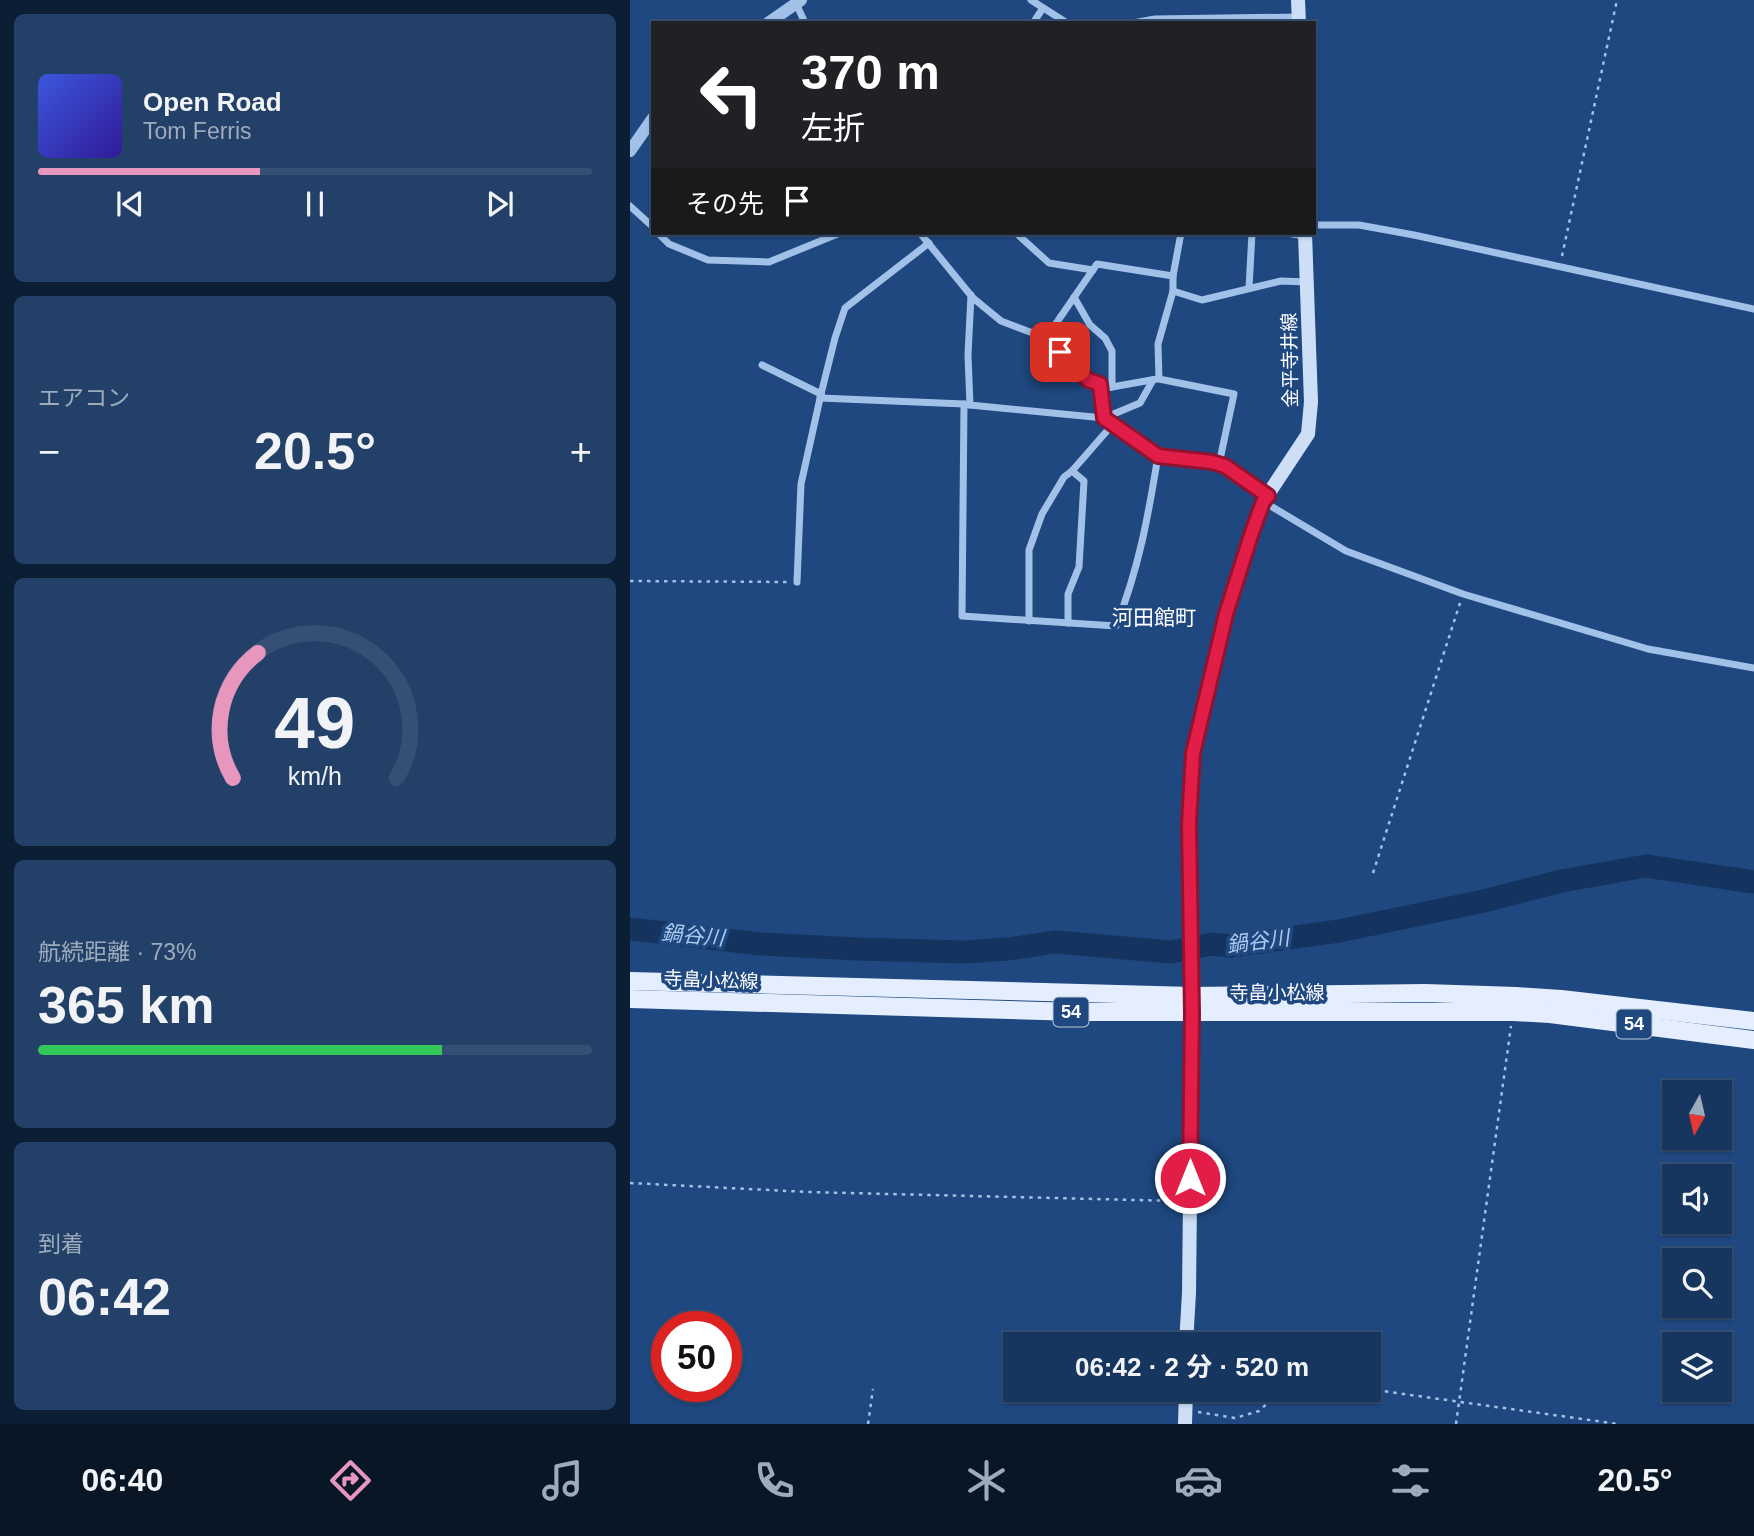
<!DOCTYPE html>
<html lang="ja">
<head>
<meta charset="utf-8">
<style>
  body { margin:0; font-family:Helvetica,"Noto Sans JP",sans-serif; background:#234168; color:#f1f3f6; height:100vh; display:flex; flex-direction:column; font-size:26px; white-space:nowrap }
  * { box-sizing:border-box; margin:0 }
  p { font-size:23px; color:#9eabbd }
  .icon { flex:none; width:38px; height:38px; fill:none; stroke:currentColor; stroke-width:2; stroke-linecap:round; stroke-linejoin:round }
  .map { position:relative; flex:1; overflow:hidden }
  .details { display:flex; flex-direction:column; gap:14px; padding:14px; background:#0c1e34; width:630px }
  .details>* { flex:none }
  .guide { position:absolute; left:21px; top:21px; width:665px; height:214px; border-radius:0px; box-shadow:0 2px 5px #0004,0 0 0 2px #355074; background:#202124; color:#fff; overflow:hidden }
  .needle { width:46px; rotate:188deg }
  .tools { position:absolute; left:1032px; top:1080px; display:grid; gap:14px }
  .tools a { display:grid; place-items:center; width:70px; height:70px; border-radius:0px; background:#16365f; box-shadow:0 2px 5px #0004,0 0 0 2px #355074; font-size:35px }
  .speed { position:absolute; left:21px; top:1311px; display:flex; gap:14px; font-size:35px; font-weight:700; text-align:center }
  .speed>* { display:grid; place-content:center; width:91px; height:91px; border-radius:50%; background:#16365f; box-shadow:0 2px 5px #0004,0 0 0 2px #355074; line-height:1 }
  .speed .limit { border:10px solid #d22; background:#fff; color:#111 }
  .pin { position:absolute; display:grid; place-items:center; width:60px; height:60px; color:#fff; margin:-30px; border-radius:14px; box-shadow:0 4px 10px #0006 }
  .me { position:absolute; width:77px; margin:-38px; rotate:0deg; stroke-linejoin:round; filter:drop-shadow(0 0 5px #0008) }
  .turn { display:flex; align-items:center; gap:24px; height:147px; padding:0 35px; font-size:32px }
  .turn .icon { width:91px; height:91px; stroke-width:2.5 }
  .turn b { display:block; font-size:49px; line-height:60px }
  .then { display:flex; align-items:center; height:66px; padding:0 35px; background:#0003; gap:14px; font-size:26px }
  .big { font-size:52px; font-weight:700; line-height:1.1 }
  .details .widget { flex:1; display:flex; flex-direction:column; justify-content:center; gap:10px; min-width:0; padding:0 24px; border-radius:10px; background:#234168 }
  .details .dial { align-items:center; gap:0 }
  .dial svg { height:182px; overflow:visible; fill:none; stroke:#355074; stroke-width:7; stroke-linecap:round; text-anchor:middle }
  .dial text { fill:#f1f3f6; stroke:none }
  .song { display:flex; align-items:center; gap:21px }
  .cover { width:84px; height:84px; border-radius:10px; background:linear-gradient(135deg,hsl(230 70% 55%),hsl(250 70% 35%)) }
  .played { height:7px; border-radius:4px; background:linear-gradient(90deg,#e797bd 40%,#355074 40%) }
  .keys { display:flex; justify-content:space-around; direction:ltr }
  .heat { display:flex; justify-content:space-between; align-items:center; font-size:38px; direction:ltr }
  .charge { height:10px; border-radius:5px; background:linear-gradient(90deg,#34c759 73%,#355074 0) }
  .trip { position:absolute; left:373px; top:1332px; width:378px; height:70px; border-radius:0px; background:#16365f; box-shadow:0 2px 5px #0004,0 0 0 2px #355074; font-weight:700; line-height:70px; text-align:center }
  .menu { display:flex; height:112px; justify-content:space-around; align-items:center; background:#091626; color:#9eabbd }
  .menu .icon { width:49px; height:49px }
  .menu .current { color:#e797bd }
  .menu b { font-size:32px; color:#f1f3f6 }
  main { display:flex; flex:1; min-height:0 }
  .map>svg:first-child { display:block }
  .lines { fill:none; stroke-linecap:round; stroke-linejoin:round }
  .river { stroke:#14335e; stroke-width:23 }
  .path { stroke:#a2c1e8; stroke-width:2.5; stroke-dasharray:3.5 5; stroke-linecap:butt }
  .minor { stroke:#a2c1e8; stroke-width:7 }
  .tertiary { stroke:#a2c1e8; stroke-width:12 }
  .secondary { stroke:#cddff6; stroke-width:14 }
  .primary { stroke:#e5eefe; stroke-width:18 }
  .route-casing { stroke:#92132f; stroke-width:18 }
  .route { stroke:#e11d48; stroke-width:12 }
  .labels { text-anchor:middle; dominant-baseline:central; stroke-width:7; stroke-linejoin:round; paint-order:stroke }
  .shield { fill:#1e487f; stroke:#bcc8d9; stroke-width:2 }
  .shield-label { font-size:18px; font-weight:bold; fill:#fff }
  .street-label { font-size:19px; fill:#fff; stroke:#1e487f }
  .neighbourhood-label { font-size:21px; fill:#fff; stroke:#1e487f }
  .water-label { font-size:21px; font-style:italic; fill:#adcbf0; stroke:#1e487f }
</style>
</head>
<body>
<main>
<section class="details">
<div class="widget">
<div class="song"><i class="cover"></i><div><b>Open Road</b><p>Tom Ferris</p></div></div>
<div class="played"></div>
<div class="keys"><svg class="icon" aria-label="previous" viewBox="0 0 24 24"><path d="M18 5L8 12l10 7zM5 5v14"/></svg><svg class="icon" aria-label="pause" viewBox="0 0 24 24"><path d="M8 5v14M16 5v14"/></svg><svg class="icon" aria-label="next" viewBox="0 0 24 24"><path d="M6 5l10 7-10 7zM19 5v14"/></svg></div>
</div>
<div class="widget"><p>エアコン</p>
<div class="heat"><a>−</a><b class="big">20.5°</b><a>+</a></div>
</div>
<div class="widget dial"><svg viewBox="0 0 100 80">
<path d="M14 69A42 42 0 1 1 86 69"/>
<path d="M14 69A42 42 0 0 1 25 14" stroke="#e797bd"/>
<text x="50" y="56" font-size="32" font-weight="700">49</text>
<text x="50" y="72" font-size="11">km/h</text>
</svg></div>
<div class="widget"><p>航続距離 · 73%</p><b class="big">365 km</b><div class="charge"></div></div>
<div class="widget"><p>到着</p><b class="big">06:42</b></div>
</section>
<div class="map">
<svg width="1124" height="1424" viewBox="0 0 1124 1424">
  <rect width="100%" height="100%" fill="#1e487f"/>
  <g class="lines">
    <polyline class="river" points="0,929 131,944 227,949 333,952 378,949 425,942 541,952 582,944 601,946 709,931 854,901 932,881 1016,866 1124,882"/>
    <g class="path">
      <polyline points="932,256 987,0"/>
      <polyline points="0,581 158,582"/>
      <polyline points="743,873 830,603"/>
      <polyline points="0,1183 178,1192 546,1201"/>
      <polyline points="738,1389 988,1424"/>
      <polyline points="568,1412 605,1418 629,1411 652,1390"/>
      <polyline points="238,1424 243,1389"/>
      <polyline points="826,1424 881,1026"/>
    </g>
    <g class="minor">
      <polyline points="401,0 437,23"/>
      <polyline points="165,1 175,23"/>
      <polyline points="403,23 413,8"/>
      <polyline points="503,23 525,19 668,17"/>
      <polyline points="0,206 23,227"/>
      <polyline points="684,225 729,225 784,235 1124,309"/>
      <polyline points="28,233 39,244 78,260 139,262 210,233"/>
      <polyline points="290,233 343,298 371,321 416,338 458,380 470,384 474,418 528,456 582,462 595,466 638,496"/>
      <polyline points="386,233 419,263 463,270"/>
      <polyline points="551,233 543,276 543,291 528,344 529,379 604,394 589,464"/>
      <polyline points="657,233 674,236"/>
      <polyline points="619,288 622,233"/>
      <polyline points="543,291 572,300 651,281 677,282"/>
      <polyline points="341,295 338,355 340,405 474,418 510,403 523,380"/>
      <polyline points="444,297 460,325 475,338 482,351 482,387 470,389"/>
      <polyline points="416,338 467,264 543,276"/>
      <polyline points="132,365 191,394"/>
      <polyline points="482,387 527,379"/>
      <polyline points="190,398 334,404"/>
      <path d="M340 405 334 404 332 616 486 626C509 568 518 517 528 456"/>
      <polyline points="634,502 716,551 833,594 1018,649 1124,668"/>
      <polyline points="167,582 171,484 191,394 205,338 215,308 299,243"/>
      <polyline points="399,621 399,550 412,514 434,477 442,471 483,424"/>
      <polyline points="438,623 438,594 449,567 454,481 442,471"/>
    </g>
    <g class="tertiary">
      <polyline points="138,23 171,0"/>
      <polyline points="0,151 23,118"/>
    </g>
    <g class="secondary">
      <polyline points="668,0 669,23"/>
      <polyline points="556,1344 559,1293 562,1014 559,823 563,753 596,614 622,532 633,502 678,434 681,402 675,233"/>
      <polyline points="555,1424 556,1390"/>
    </g>
    <g class="primary">
      <polyline points="0,981 562,996 795,993 886,996 931,999 1124,1021"/>
      <polyline points="0,999 448,1012 883,1012 920,1014 1124,1040"/>
    </g>
  </g>
  <g class="lines">
    <g class="route-casing">
      <polyline id="route" points="430,352 458,380 470,384 474,418 528,456 582,462 595,466 638,496 633,502 622,532 596,614 563,753 559,823 562,1014 560,1178"/>
    </g>
    <use href="#route" class="route"/>
  </g>
  <g class="labels">
    <g class="shield">
      <rect x="423.5" y="997.5" width="35" height="29" rx="5"/>
      <rect x="986.5" y="1009.5" width="35" height="29" rx="5"/>
    </g>
    <g class="shield-label">
      <text x="441" y="1012">54</text>
      <text x="1004" y="1024">54</text>
    </g>
    <g class="street-label">
      <text transform="translate(660 360) rotate(-91)">金平寺井線</text>
      <text transform="translate(81 980) rotate(2)">寺畠小松線</text>
      <text x="647" y="992">寺畠小松線</text>
    </g>
    <g class="neighbourhood-label">
      <text x="524" y="617">河田館町</text>
    </g>
    <g class="water-label">
      <text transform="translate(63 935) rotate(5)">鍋谷川</text>
      <text transform="translate(628 941) rotate(-7)">鍋谷川</text>
    </g>
  </g>
</svg>
<div class="tools">
<a><svg class="needle" viewBox="-14 -14 28 28"><path d="M0-13l5 13h-10z" fill="#e53935"/><path d="M0 13l5-13h-10z" fill="#9eabbd"/></svg></a>
<a><svg class="icon" aria-label="sound" viewBox="0 0 24 24"><path d="M4 9h4l5-4v14l-5-4H4zM17 9q2 3 0 6"/></svg></a>
<a><svg class="icon" aria-label="search" viewBox="0 0 24 24"><circle cx="10" cy="10" r="6"/><path d="M15 15l6 6"/></svg></a>
<a><svg class="icon" aria-label="layers" viewBox="0 0 24 24"><path d="M12 4l9 5-9 5-9-5zM3 14l9 5 9-5"/></svg></a>
</div>
<div class="speed"><div class="limit">50</div></div>
<div class="pin" style="left:430px;top:352px;background:#d93025"><svg class="icon" aria-label="arrive" viewBox="0 0 24 24"><path d="M6 21V4h12l-3 4 3 4H6"/></svg></div>
<svg class="me" style="left:560px;top:1178px" viewBox="-20 -20 40 40"><circle r="17" fill="#e11d48" stroke="#fff" stroke-width="3"/><path d="M0-11L8 9 0 5-8 9z" fill="#fff"/></svg>
<div class="trip">06:42 · 2 分 · 520 m</div>
<div class="guide">
<div class="turn"><svg class="icon" aria-label="left" viewBox="0 0 24 24"><path d="M17 20v-9H6M10 6l-5 5 5 5"/></svg><div><b>370 m</b>左折</div></div>
<div class="then">その先<svg class="icon" aria-label="arrive" viewBox="0 0 24 24"><path d="M6 21V4h12l-3 4 3 4H6"/></svg></div>
</div>
</div>
</main>
<nav class="menu">
<b>06:40</b>
<svg class="icon current" aria-label="directions" viewBox="0 0 24 24"><path d="M12 3l9 9-9 9-9-9zM9 14v-3h6M13 9l2 2-2 2"/></svg>
<svg class="icon" aria-label="music" viewBox="0 0 24 24"><path d="M9 18V5l10-2v13"/><circle cx="6" cy="18" r="3"/><circle cx="16" cy="16" r="3"/></svg>
<svg class="icon" aria-label="phone" viewBox="0 0 24 24"><path d="M5 4h4l2 5-3 2q2 4 5 5l2-3 5 2v4C11 20 4 13 5 4z"/></svg>
<svg class="icon" aria-label="climate" viewBox="0 0 24 24"><path d="M12 3v18M4 7l16 10M4 17L20 7"/></svg>
<svg class="icon" aria-label="car" viewBox="0 0 24 24"><path d="M5 17H2v-5l4-1 3-4h7l3 4 3 1v5h-3M9 17h6M6 11h13"/><circle cx="7" cy="17" r="2"/><circle cx="17" cy="17" r="2"/></svg>
<svg class="icon" aria-label="filters" viewBox="0 0 24 24"><path d="M4 7h16M4 17h16"/><circle cx="9" cy="7" r="2"/><circle cx="15" cy="17" r="2"/></svg>
<b>20.5°</b>
</nav>
</body>
</html>
